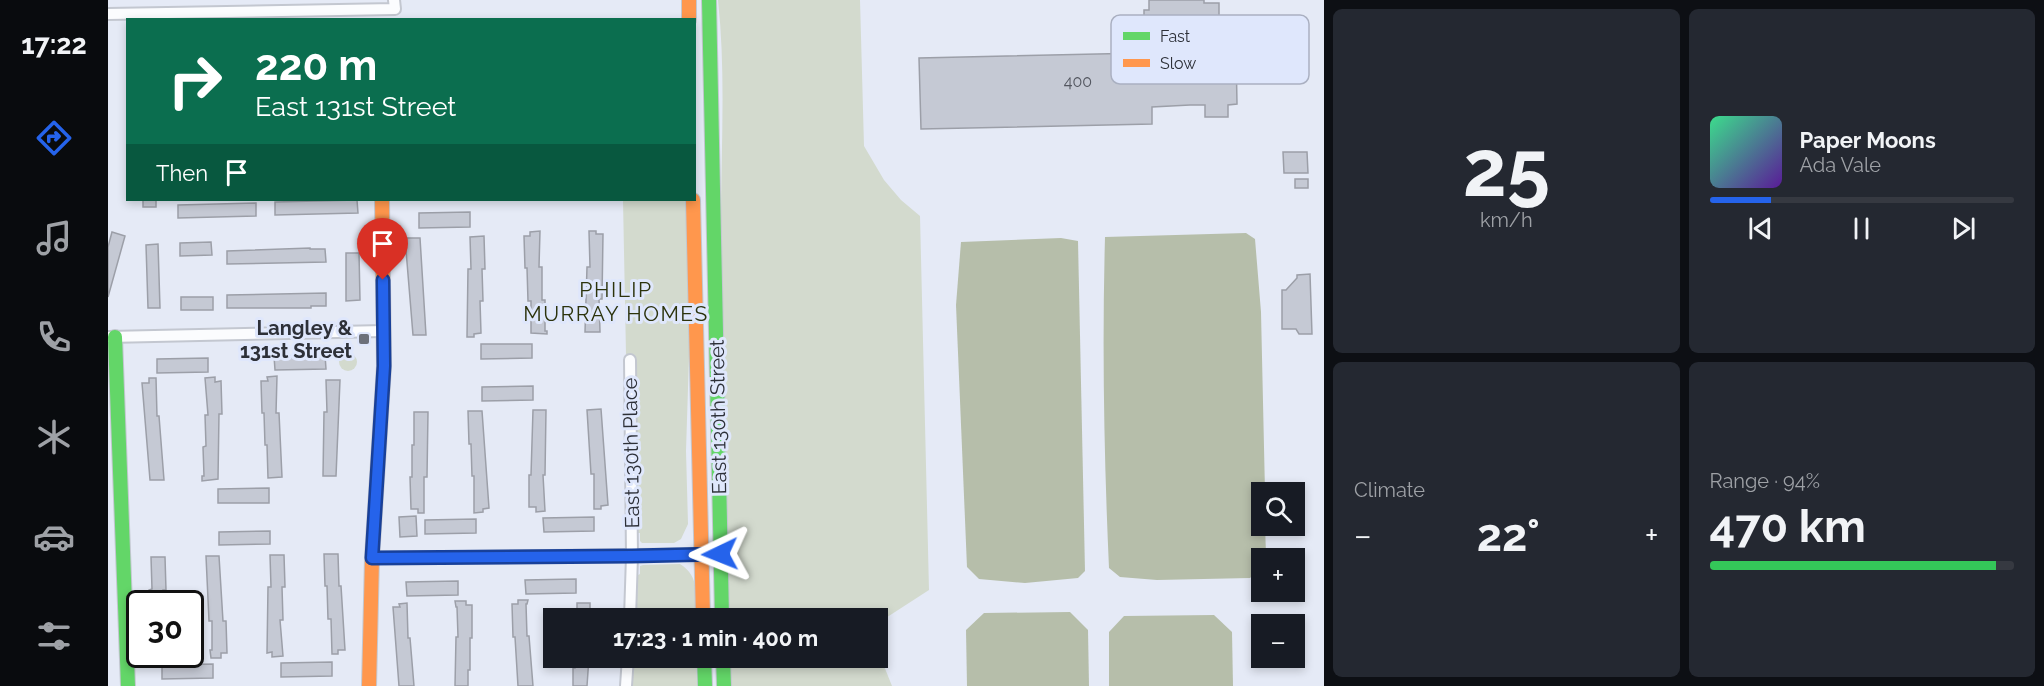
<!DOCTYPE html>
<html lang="en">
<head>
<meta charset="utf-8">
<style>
  body { margin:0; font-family:Raleway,sans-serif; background:#242831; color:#f1f3f6; height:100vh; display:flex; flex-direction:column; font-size:22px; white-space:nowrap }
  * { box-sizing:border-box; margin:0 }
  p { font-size:20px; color:#9ea1a6 }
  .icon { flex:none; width:33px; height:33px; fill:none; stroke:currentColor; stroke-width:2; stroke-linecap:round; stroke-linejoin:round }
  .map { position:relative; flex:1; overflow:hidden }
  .side { display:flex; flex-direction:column; gap:9px; padding:9px; background:#0d0f14; width:720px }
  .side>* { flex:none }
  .top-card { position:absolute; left:18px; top:18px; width:570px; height:183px; border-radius:0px; box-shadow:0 3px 9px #0003; background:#0b6e4f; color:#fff; overflow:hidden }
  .buttons { position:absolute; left:1143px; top:482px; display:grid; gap:12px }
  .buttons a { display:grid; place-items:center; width:54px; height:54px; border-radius:0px; background:#171b24; box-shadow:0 3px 9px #0003; font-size:30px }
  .speed { position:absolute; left:18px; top:590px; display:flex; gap:12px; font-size:30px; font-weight:700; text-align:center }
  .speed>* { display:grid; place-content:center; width:78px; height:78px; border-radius:50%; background:#171b24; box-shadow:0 3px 9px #0003; line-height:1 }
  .speed .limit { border:3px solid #111; border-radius:9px; background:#fff; color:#111 }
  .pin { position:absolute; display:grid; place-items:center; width:51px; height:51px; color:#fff; margin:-62px -26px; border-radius:50% 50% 50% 0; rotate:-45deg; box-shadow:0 0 6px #0007 }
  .pin .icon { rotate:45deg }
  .me { position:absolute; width:66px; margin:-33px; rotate:268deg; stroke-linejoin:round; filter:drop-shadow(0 0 4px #0008) }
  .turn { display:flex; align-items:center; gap:21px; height:126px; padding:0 30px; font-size:27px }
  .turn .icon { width:78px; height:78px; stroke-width:2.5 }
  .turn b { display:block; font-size:42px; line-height:51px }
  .then { display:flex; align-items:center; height:57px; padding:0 30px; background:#0003; gap:12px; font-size:22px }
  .big { font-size:45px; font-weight:700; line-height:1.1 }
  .side .tile { flex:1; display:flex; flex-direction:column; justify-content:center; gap:9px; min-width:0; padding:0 21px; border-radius:9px; background:#242831 }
  .side .dial { align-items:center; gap:0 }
  .dial b { font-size:78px; line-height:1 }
  .song { display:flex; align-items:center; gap:18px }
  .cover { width:72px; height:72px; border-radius:9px; background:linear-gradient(135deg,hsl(150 70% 55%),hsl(270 70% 35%)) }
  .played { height:6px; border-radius:3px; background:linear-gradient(90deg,#2563eb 20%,#363941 20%) }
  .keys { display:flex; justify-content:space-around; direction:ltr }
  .heat { display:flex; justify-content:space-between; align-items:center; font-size:33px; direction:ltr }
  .charge { height:9px; border-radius:4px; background:linear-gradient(90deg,#34c759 94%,#363941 0) }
  .side .tiles { flex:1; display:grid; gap:9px; grid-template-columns:repeat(2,1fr) }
  .trip { position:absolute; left:435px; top:608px; width:345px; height:60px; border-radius:0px; background:#171b24; box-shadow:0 3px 9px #0003; font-weight:700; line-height:60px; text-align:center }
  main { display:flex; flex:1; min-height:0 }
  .dock { display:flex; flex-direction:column; width:108px; justify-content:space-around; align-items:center; background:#090b0e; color:#9ea1a6 }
  .dock .icon { width:42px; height:42px }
  .dock .current { color:#2563eb }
  .dock b { font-size:27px; color:#f1f3f6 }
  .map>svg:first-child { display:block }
  .green { fill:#d3dace }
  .water { fill:#b6beaa }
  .building { fill:#c5c9d4; stroke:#9c9fa8; stroke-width:1.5 }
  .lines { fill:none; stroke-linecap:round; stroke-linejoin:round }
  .street-casing { stroke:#c3c7d0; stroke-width:14 }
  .fast-casing { stroke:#c3c7d0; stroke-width:16 }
  .slow-casing { stroke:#c3c7d0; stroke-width:16 }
  .street { stroke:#fbfcfe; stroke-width:10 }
  .fast { stroke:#63d668; stroke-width:14 }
  .slow { stroke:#ff974d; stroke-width:14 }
  .route-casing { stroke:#184099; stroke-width:15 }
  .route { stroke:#2563eb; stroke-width:10 }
  .poi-dot { fill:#6d717a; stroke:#dfe7fc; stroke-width:2 }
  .labels { text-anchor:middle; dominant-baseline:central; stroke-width:6; stroke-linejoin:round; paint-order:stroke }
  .number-label { font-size:16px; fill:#53565f }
  .poi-label { font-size:20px; font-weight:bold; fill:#2d3038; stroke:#dfe7fc; text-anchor:end }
  .street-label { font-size:20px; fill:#2d3038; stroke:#dfe7fc }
  .neighbourhood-label { font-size:21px; letter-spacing:1.5px; fill:#2c330c; stroke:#dfe7fc }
  .key { fill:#dfe7fc; stroke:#aab0c1; stroke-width:1.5 }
  .key-label { font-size:16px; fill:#2d3038 }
</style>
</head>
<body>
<main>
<nav class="dock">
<b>17:22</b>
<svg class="icon current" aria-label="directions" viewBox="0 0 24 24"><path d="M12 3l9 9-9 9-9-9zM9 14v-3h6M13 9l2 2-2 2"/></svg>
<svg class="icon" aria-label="music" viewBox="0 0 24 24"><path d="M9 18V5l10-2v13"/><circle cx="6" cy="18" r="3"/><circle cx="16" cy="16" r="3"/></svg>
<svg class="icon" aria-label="phone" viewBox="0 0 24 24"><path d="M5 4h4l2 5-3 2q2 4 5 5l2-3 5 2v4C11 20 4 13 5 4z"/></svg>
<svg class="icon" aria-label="climate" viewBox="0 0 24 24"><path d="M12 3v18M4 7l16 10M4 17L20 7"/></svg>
<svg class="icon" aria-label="car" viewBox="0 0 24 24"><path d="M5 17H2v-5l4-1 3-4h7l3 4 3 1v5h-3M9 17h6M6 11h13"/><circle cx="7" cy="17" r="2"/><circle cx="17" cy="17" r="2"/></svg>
<svg class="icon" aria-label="filters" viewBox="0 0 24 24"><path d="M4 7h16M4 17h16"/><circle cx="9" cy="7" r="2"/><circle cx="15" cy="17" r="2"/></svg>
</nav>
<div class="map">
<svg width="1216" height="686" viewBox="0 0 1216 686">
  <rect width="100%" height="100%" fill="#e5eaf6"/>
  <g class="green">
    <path d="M610 0H752L756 146 776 180 793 200 812 216 821 590 770 623V618H621C618 486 613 354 613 223 613 148 618 74 610 0Z"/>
    <polygon points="515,200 579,200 582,325 578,451 580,524 573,539 566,543 534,543 532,541 532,533 530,533 527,355 518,354"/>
    <circle cx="240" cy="362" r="9"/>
    <path d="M572 564C593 577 587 597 588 618H528L530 575 532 574V566L535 565Z"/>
    <polygon points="770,651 784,686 623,686 622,657 770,657"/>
    <polygon points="525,657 588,657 589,686 523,686"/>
  </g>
  <g class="water">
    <path d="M1138 233 1147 239 1153 312 1157 492H1154V525H1157L1158 554 1157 558H1154L1153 568 1142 578 1049 580 1012 577 1001 568C996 458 994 347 997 237Z"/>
    <polygon points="953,238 970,241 977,571 970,578 917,583 871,579 859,567 848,305 853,242"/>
    <polygon points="962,612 980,630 981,686 859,686 858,630 876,613"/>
    <polygon points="1106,615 1124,632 1125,686 1001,686 1001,632 1016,616"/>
  </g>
  <g class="building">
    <polygon points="1041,0 1096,0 1096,3 1111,3 1111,26 1019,28 1018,17 1036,17 1036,10 1041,10"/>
    <polygon points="1128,51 1129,104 1120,105 1120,117 1097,117 1097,105 1082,105 1044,107 1044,124 813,129 811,58 1081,52 1081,54 1090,53 1090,52"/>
    <polygon points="1175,152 1199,152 1200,173 1176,173"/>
    <rect x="1187" y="179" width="13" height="9"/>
    <rect x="35" y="200" width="13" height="7"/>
    <polygon points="249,200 250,213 167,215 167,202"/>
    <polygon points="148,203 148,216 70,218 70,205"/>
    <polygon points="362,212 362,227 311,228 311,213"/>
    <polygon points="432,231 431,267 434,267 434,300 437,300 437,331 439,331 439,334 423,333 423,301 420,301 419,268 417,268 416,236 422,236 422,232"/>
    <polygon points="481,231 488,231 488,234 495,234 494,299 491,299 492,332 477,332 479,267 482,267"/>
    <polygon points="4,232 17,236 0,297 0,247"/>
    <polygon points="376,236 377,269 374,269 375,301 372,301 373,333 366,334 366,337 359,337 360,269 363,269 362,237"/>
    <polygon points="297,238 312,238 318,335 305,335"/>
    <polygon points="103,242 104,255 72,256 72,243"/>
    <polygon points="50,244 52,308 40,308 38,245"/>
    <polygon points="202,248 202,249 217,249 218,262 119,264 119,251"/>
    <polygon points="238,253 251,253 252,300 238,301"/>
    <polygon points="1202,274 1204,334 1191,334 1188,329 1174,329 1174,290 1178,290 1189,278 1189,275"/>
    <polygon points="218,293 218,306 203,306 203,308 119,308 119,295"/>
    <rect x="73" y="297" width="32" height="13"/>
    <polygon points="373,344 424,344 424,358 373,359"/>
    <polygon points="217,355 218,369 167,370 166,356"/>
    <polygon points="100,358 100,372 49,373 49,359"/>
    <polygon points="169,376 168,413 171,413 174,477 160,478 159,445 157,445 156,413 154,413 153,381 160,381 159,377"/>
    <polygon points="107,377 107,382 113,381 114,414 111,414 110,479 94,481 94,476 96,476 95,447 98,446 97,415 100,415 97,378"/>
    <polygon points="41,378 48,378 49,416 51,416 56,480 42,480 34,383 41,383"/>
    <polygon points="218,380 232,380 228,476 215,476 216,412 219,412"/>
    <polygon points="425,386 425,400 374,401 374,387"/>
    <polygon points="493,409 500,505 493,506 493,509 486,509 486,474 483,474 479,410"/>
    <polygon points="425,410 438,410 437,475 435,475 437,511 428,512 428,507 421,507 421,475 423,475"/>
    <polygon points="360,411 374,411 381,508 375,509 375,512 366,513 366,476 364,476 363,444 361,444"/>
    <polygon points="306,412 320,412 319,477 316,477 316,513 310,513 310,509 303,509 302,477 304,477 304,445 306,445"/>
    <polygon points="161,488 161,503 110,503 110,489"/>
    <polygon points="308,516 309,536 292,537 291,517"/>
    <polygon points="486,517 486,531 436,532 435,518"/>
    <polygon points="368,519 368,533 317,534 317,520"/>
    <polygon points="162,531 162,544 111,545 111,532"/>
    <polygon points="216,554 230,554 231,586 233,586 237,650 230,650 230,654 224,654 223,619 220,619 219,586 217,586"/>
    <polygon points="162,555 176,555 177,587 174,587 175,620 172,620 175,656 164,657 164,652 159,653 160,587 163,587"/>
    <polygon points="98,556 111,556 115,621 118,621 119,653 113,653 113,658 103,658 102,650 104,650 104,621 101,621"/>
    <polygon points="43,557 57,557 58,590 55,590 56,603 42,603 41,590 44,589"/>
    <polygon points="468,579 468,593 418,594 417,580"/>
    <polygon points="350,581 350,595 299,596 298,582"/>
    <polygon points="410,600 420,600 419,604 418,604 419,636 421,636 425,686 410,686 407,637 405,637 404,604 410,604"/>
    <polygon points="347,601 358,601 358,605 364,605 364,638 362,638 362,670 360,670 360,686 347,686 348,637 350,637 349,607 348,607"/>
    <polygon points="299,603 300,638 302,638 306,686 291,686 285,607 292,607 291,604"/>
    <rect x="469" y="603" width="13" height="15"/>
    <polygon points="467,657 481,657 479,686 465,686 465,668 467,668"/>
    <polygon points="224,662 224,676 173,677 173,663"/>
    <polygon points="105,664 105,678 54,679 54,665"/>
  </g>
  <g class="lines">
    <g class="street-casing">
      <g id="street">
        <polyline points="0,14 287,9 286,0"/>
        <polyline points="1,337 276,331"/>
        <polyline points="264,558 612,554"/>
        <polyline points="522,618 524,556 522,360"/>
        <polyline points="518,686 520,657"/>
      </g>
    </g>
    <g class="fast-casing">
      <g id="fast">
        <polyline points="601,0 614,618"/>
        <polyline points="7,337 20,686"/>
        <polyline points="596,657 597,686"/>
        <polyline points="615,657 616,686"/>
      </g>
    </g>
    <g class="slow-casing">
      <g id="slow">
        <polyline points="581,0 581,20"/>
        <polyline points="585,200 595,618"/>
        <polyline points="261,686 264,558 276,366 274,200"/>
      </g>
    </g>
    <use href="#street" class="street"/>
    <use href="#fast" class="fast"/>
    <use href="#slow" class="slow"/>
  </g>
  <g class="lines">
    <g class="route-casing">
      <polyline id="route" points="275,280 276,366 264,558 524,556 612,554"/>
    </g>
    <use href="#route" class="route"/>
  </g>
  <rect class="poi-dot" x="250" y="333" width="12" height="12" rx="3"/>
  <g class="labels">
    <g class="number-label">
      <text x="970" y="81">400</text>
    </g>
    <g class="poi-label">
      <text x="244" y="328">Langley &amp;<tspan x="244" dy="23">131st Street</tspan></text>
    </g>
    <g class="street-label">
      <text transform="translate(610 417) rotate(-91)">East 130th Street</text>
      <text transform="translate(523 453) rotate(-91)">East 130th Place</text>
    </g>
    <g class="neighbourhood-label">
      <text x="508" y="289">PHILIP<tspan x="508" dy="24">MURRAY HOMES</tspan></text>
    </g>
  </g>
  <rect x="1003" y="15" width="198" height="69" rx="9" class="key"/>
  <rect x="1015" y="32" width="27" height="8" fill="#63d668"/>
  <rect x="1015" y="59" width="27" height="8" fill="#ff974d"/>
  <g class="key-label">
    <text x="1052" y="42">Fast</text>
    <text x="1052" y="69">Slow</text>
  </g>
</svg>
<div class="buttons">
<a><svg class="icon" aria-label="search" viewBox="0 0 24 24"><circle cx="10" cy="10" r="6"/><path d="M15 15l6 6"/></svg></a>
<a>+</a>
<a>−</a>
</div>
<div class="speed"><div class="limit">30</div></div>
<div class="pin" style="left:275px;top:280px;background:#d93025"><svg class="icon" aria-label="arrive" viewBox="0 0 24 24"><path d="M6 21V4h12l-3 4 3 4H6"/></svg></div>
<svg class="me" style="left:612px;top:554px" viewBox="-20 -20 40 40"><path d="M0-17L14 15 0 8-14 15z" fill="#2563eb" stroke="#fff" stroke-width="4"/></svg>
<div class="trip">17:23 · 1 min · 400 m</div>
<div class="top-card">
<div class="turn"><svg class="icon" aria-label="right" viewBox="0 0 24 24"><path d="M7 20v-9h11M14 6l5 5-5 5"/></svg><div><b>220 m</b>East 131st Street</div></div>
<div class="then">Then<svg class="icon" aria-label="arrive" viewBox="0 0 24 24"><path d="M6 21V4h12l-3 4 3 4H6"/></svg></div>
</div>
</div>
<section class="side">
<div class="tiles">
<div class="tile dial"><b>25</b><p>km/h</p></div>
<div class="tile">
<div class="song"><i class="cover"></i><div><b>Paper Moons</b><p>Ada Vale</p></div></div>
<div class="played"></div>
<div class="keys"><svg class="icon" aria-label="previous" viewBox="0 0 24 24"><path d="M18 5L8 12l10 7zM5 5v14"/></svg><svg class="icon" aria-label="pause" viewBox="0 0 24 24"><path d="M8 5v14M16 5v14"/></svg><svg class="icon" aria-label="next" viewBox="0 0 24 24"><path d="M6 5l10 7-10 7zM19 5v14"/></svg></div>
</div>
<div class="tile"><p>Climate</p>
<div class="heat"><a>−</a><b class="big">22°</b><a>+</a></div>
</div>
<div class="tile"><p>Range · 94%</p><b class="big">470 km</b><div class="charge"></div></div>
</div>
</section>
</main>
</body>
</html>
